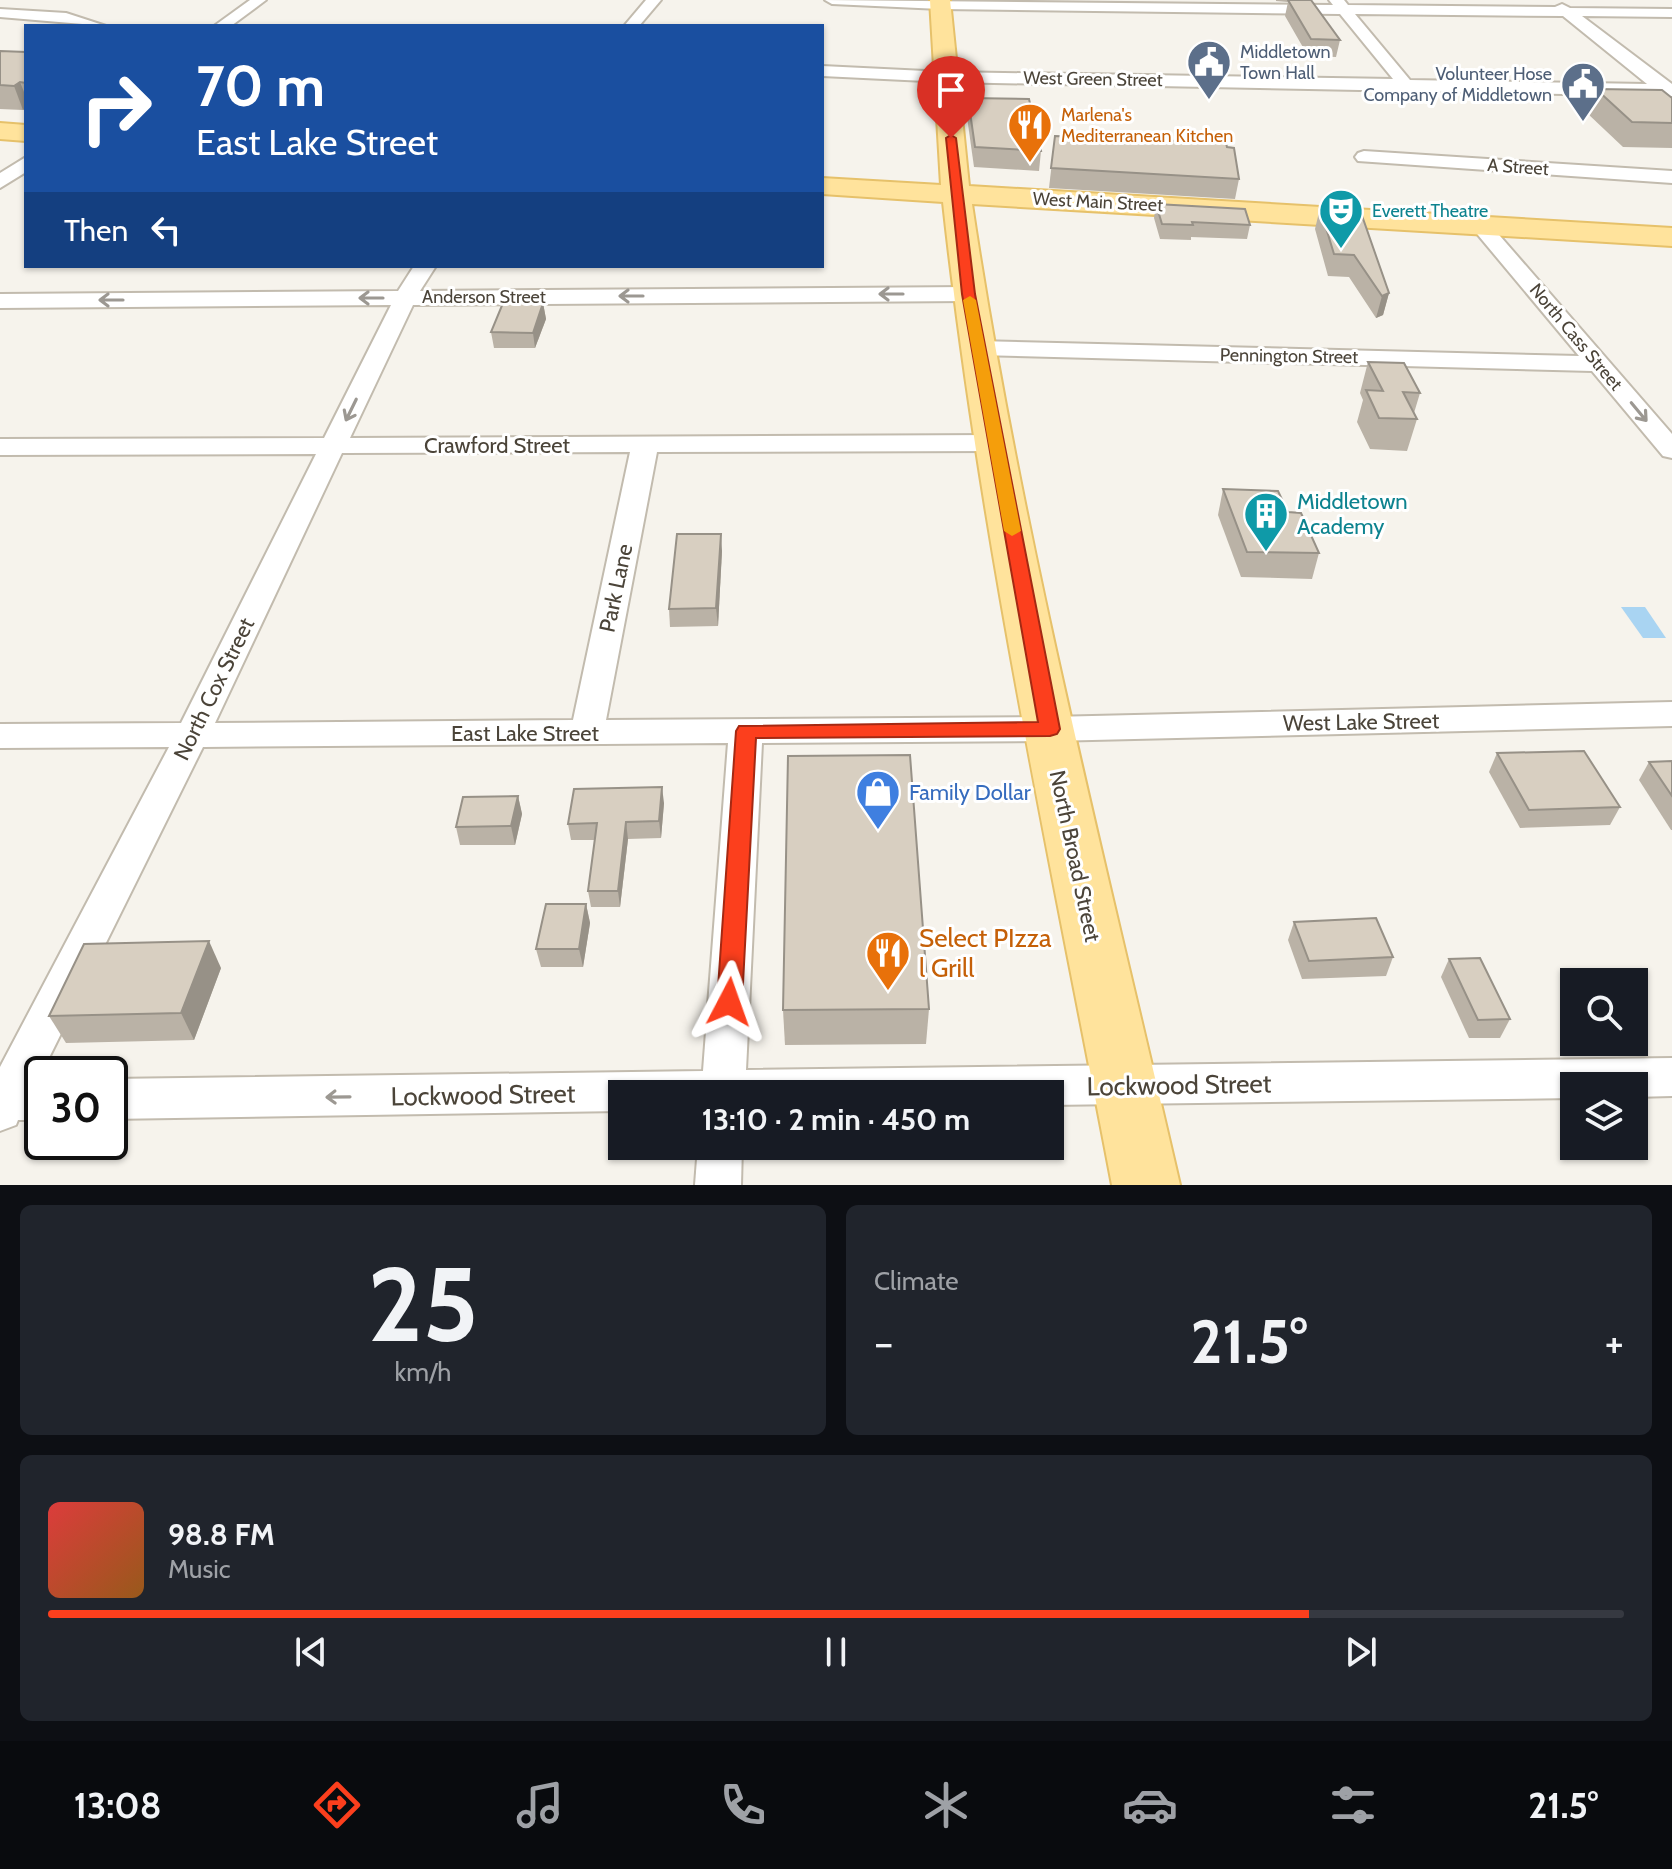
<!DOCTYPE html>
<html lang="en">
<head>
<meta charset="utf-8">
<style>
  body { margin:0; font-family:Cabin,sans-serif; background:#20242c; color:#f1f3f6; height:100vh; display:flex; flex-direction:column; font-size:30px; white-space:nowrap }
  * { box-sizing:border-box; margin:0 }
  p { font-size:26px; color:#9ea1a6 }
  .icon { flex:none; width:44px; height:44px; fill:none; stroke:currentColor; stroke-width:2; stroke-linecap:round; stroke-linejoin:round }
  .map { position:relative; height:1185px; overflow:hidden }
  .side { display:flex; flex-direction:column; gap:20px; padding:20px; background:#0d0f14; flex:1 }
  .side>* { flex:none }
  .hud { position:absolute; left:24px; top:24px; width:800px; height:244px; border-radius:0px; box-shadow:0 2px 6px #0004; background:#1a4fa0; color:#fff; overflow:hidden }
  .controls { position:absolute; left:1560px; top:968px; display:grid; gap:16px }
  .controls a { display:grid; place-items:center; width:88px; height:88px; border-radius:0px; background:#171b24; box-shadow:0 2px 6px #0004; font-size:40px }
  .speed { position:absolute; left:24px; top:1056px; display:flex; gap:16px; font-size:40px; font-weight:700; text-align:center }
  .speed>* { display:grid; place-content:center; width:104px; height:104px; border-radius:50%; background:#171b24; box-shadow:0 2px 6px #0004; line-height:1 }
  .speed .limit { border:4px solid #111; border-radius:12px; background:#fff; color:#111 }
  .pin { position:absolute; display:grid; place-items:center; width:68px; height:68px; color:#fff; margin:-82px -34px; border-radius:50% 50% 50% 0; rotate:-45deg; box-shadow:0 0 8px #0007 }
  .pin .icon { rotate:45deg }
  .me { position:absolute; width:88px; margin:-44px; rotate:4deg; stroke-linejoin:round; filter:drop-shadow(0 0 6px #0008) }
  .turn { display:flex; align-items:center; gap:28px; height:168px; padding:0 40px; font-size:36px }
  .turn .icon { width:104px; height:104px; stroke-width:2.5 }
  .turn b { display:block; font-size:56px; line-height:68px }
  .then { display:flex; align-items:center; height:76px; padding:0 40px; background:#0003; gap:16px; font-size:30px }
  .big { font-size:60px; font-weight:700; line-height:1.1 }
  .side .widget { flex:1; display:flex; flex-direction:column; justify-content:center; gap:12px; min-width:0; padding:0 28px; border-radius:12px; background:#20242c }
  .side .dial { align-items:center; gap:0 }
  .dial b { font-size:104px; line-height:1 }
  .song { display:flex; align-items:center; gap:24px }
  .cover { width:96px; height:96px; border-radius:12px; background:linear-gradient(135deg,hsl(0 70% 55%),hsl(30 70% 35%)) }
  .played { height:8px; border-radius:4px; background:linear-gradient(90deg,#fc3f1d 80%,#363941 80%) }
  .keys { display:flex; justify-content:space-around; direction:ltr }
  .heat { display:flex; justify-content:space-between; align-items:center; font-size:44px; direction:ltr }
  .side .tiles { flex:1; display:grid; gap:20px; grid-template-columns:1fr 1fr }
  .widget:last-child { grid-column:span 2 }
  .trip { position:absolute; left:608px; top:1080px; width:456px; height:80px; border-radius:0px; background:#171b24; box-shadow:0 2px 6px #0004; font-weight:700; line-height:80px; text-align:center }
  .dock { display:flex; height:128px; justify-content:space-around; align-items:center; background:#090b0e; color:#9ea1a6 }
  .dock .icon { width:56px; height:56px }
  .dock .on { color:#fc3f1d }
  .dock b { font-size:36px; color:#f1f3f6 }
  .map>svg:first-child { display:block }
  .water { fill:#a9d4f2 }
  .lines { fill:none; stroke-linecap:round; stroke-linejoin:round }
  .street-casing { stroke:#c2bbae; stroke-width:4 }
  .primary-casing { stroke:#e6c16a; stroke-width:4 }
  .street { fill:#fff; fill-rule:evenodd }
  .primary { fill:#ffe39c; fill-rule:evenodd }
  .wall { fill:#bab2a6 }
  .shaded-wall { fill:#979187 }
  .building { fill:#d8cfc1; stroke:#979187; stroke-width:2 }
  .oneway { stroke:#9c9892 }
  .route { fill:#fc3f1d; stroke:#a42913; stroke-width:2 }
  .slow { fill:#f59e0b }
  .labels { text-anchor:middle; dominant-baseline:central; stroke-width:6; stroke-linejoin:round; paint-order:stroke }
  .far-service-label { font-size:18px; fill:#4e5e75; stroke:#fff; text-anchor:start }
  .far-street-label { font-size:18px; fill:#4b4439; stroke:#fff }
  .far-food-label { font-size:18px; fill:#c56008; stroke:#fff; text-anchor:start }
  .far-culture-label { font-size:18px; fill:#0d838f; stroke:#fff; text-anchor:start }
  .street-label { font-size:22px; fill:#4b4439; stroke:#fff }
  .culture-label { font-size:22px; fill:#0d838f; stroke:#fff; text-anchor:start }
  .shop-label { font-size:22px; fill:#366cbe; stroke:#fff; text-anchor:start }
  .near-food-label { font-size:26px; fill:#c56008; stroke:#fff; text-anchor:start }
  .near-street-label { font-size:26px; fill:#4b4439; stroke:#fff }
</style>
</head>
<body>
<div class="map">
<svg width="1672" height="1185" viewBox="0 0 1672 1185">
  <rect width="100%" height="100%" fill="#f6f3ec"/>
  <polygon class="water" points="1621,607 1645,607 1666,638 1643,638"/>
  <g class="lines">
    <g class="street-casing">
      <g id="street">
        <polygon points="250,0 266,0 231,26 214,26"/>
        <polygon points="646,0 661,0 639,26 624,26"/>
        <path d="M825 0 1333 5 1329 0H1344L1348 5 1555 7 1562 4 1570 8 1672 9V17L1582 16 1672 84V96L946 82 822 76V66L946 72 1393 79 1340 14 940 9 832 4ZM1355 14 1563 16 1647 84 1410 80Z"/>
        <polygon points="0,9 66,13 106,26 0,17"/>
        <polygon points="1364,151 1672,171 1672,183 1358,161 1355,157 1358,153"/>
        <polygon points="26,157 26,172 0,188 0,173"/>
        <polygon points="1480,219 1487,221 1672,434 1672,458 1663,456 1592,371 978,355 970,353 966,348 970,343 978,341 1579,356 1473,229 1470,225 1473,221"/>
        <path d="M414 266H436L420 291 969 287 980 294 969 301 413 305 350 438 995 435 1004 437 1008 443 1004 449 995 451 657 452 606 720 1050 717 1672 702V726L1050 741 762 743 746 1070 1672 1058V1096L1634 1097V1086H1574V1098L1050 1105V1094H622V1111L110 1119V1079L703 1071 728 743 203 747 38 1080H42V1120H18L16 1125 0 1131V1067L169 747 0 748V724L181 723 316 454 0 455V439L324 438 391 305 0 308V294L398 291ZM630 452 573 720 215 723 342 453Z"/>
        <polygon points="698,1146 742,1146 741,1185 695,1185"/>
      </g>
    </g>
    <g class="primary-casing">
      <g id="primary">
        <path d="M930 0H950L969 186 1672 228V246L972 204C1021 534 1105 860 1180 1185H1112C1050 859 979 532 943 202L822 194V178L941 185Z"/>
        <polygon points="0,123 26,125 26,141 0,139"/>
      </g>
    </g>
    <use href="#street" class="street"/>
    <use href="#primary" class="primary"/>
  </g>
  <g class="wall">
    <polygon points="1276,0 1311,0 1340,40 1336,57 1308,56 1285,16 1288,2 1276,1"/>
    <polygon points="0,51 26,52 26,108 23,110 0,109"/>
    <polygon points="1596,89 1672,98 1672,148 1623,147 1587,113"/>
    <polygon points="968,98 1041,151 1039,171 974,167 967,117"/>
    <polygon points="1055,136 1239,179 1235,199 1049,188"/>
    <polygon points="1156,204 1250,225 1247,239 1191,237 1191,240 1160,239 1154,218"/>
    <polygon points="1320,208 1389,293 1383,315 1376,318 1349,277 1328,276 1315,229"/>
    <polygon points="543,303 546,319 535,348 494,348 491,332"/>
    <polygon points="1368,362 1420,393 1414,413 1417,419 1407,451 1370,449 1357,422 1363,400 1360,393"/>
    <polygon points="1223,489 1288,512 1319,553 1312,579 1241,577 1218,515"/>
    <polygon points="722,551 718,626 670,627 669,609"/>
    <polygon points="1497,753 1620,807 1610,825 1520,828 1489,772"/>
    <polygon points="1672,761 1672,830 1671,830 1639,780 1649,762"/>
    <polygon points="518,796 522,814 515,845 460,845 456,827"/>
    <polygon points="664,803 661,838 628,839 620,907 591,907 588,891 595,840 571,840 568,824"/>
    <polygon points="586,904 590,923 583,967 541,967 536,949"/>
    <polygon points="1294,922 1393,957 1386,976 1302,979 1288,940"/>
    <polygon points="1449,959 1510,1019 1500,1038 1469,1038 1441,977"/>
    <polygon points="221,968 194,1040 66,1043 49,1016"/>
    <polygon points="929,1009 926,1044 785,1045 783,1010"/>
  </g>
  <g class="shaded-wall">
    <polygon points="20,82 26,97 26,108 23,110 14,86"/>
    <polygon points="1389,293 1383,315 1376,318 1382,296"/>
    <polygon points="543,303 546,319 535,348 533,333"/>
    <polygon points="721,534 722,551 718,626 716,608"/>
    <polygon points="662,787 664,803 661,838 659,821"/>
    <polygon points="518,796 522,814 515,845 511,826"/>
    <polygon points="626,822 628,839 620,907 618,891"/>
    <polygon points="586,904 590,923 583,967 579,949"/>
    <polygon points="209,941 221,968 194,1040 181,1013"/>
  </g>
  <g class="building">
    <polygon points="1288,0 1311,0 1340,40 1311,39"/>
    <polygon points="0,51 26,52 26,83 20,82 14,86 0,85"/>
    <polygon points="1596,89 1662,90 1672,98 1672,123 1632,122"/>
    <polygon points="968,98 1029,99 1041,151 975,147"/>
    <polygon points="1055,136 1226,143 1227,147 1234,148 1239,179 1051,168"/>
    <polygon points="1156,204 1245,209 1250,225 1192,222 1193,225 1162,224"/>
    <polygon points="1320,208 1360,210 1389,293 1382,296 1354,255 1334,254"/>
    <polygon points="503,303 543,303 533,333 491,332"/>
    <polygon points="1368,362 1404,363 1420,393 1403,392 1417,419 1379,418 1366,390 1383,391"/>
    <polygon points="1223,489 1278,491 1288,512 1301,513 1319,553 1247,552"/>
    <polygon points="677,534 721,534 716,608 669,609"/>
    <polygon points="1584,751 1620,807 1529,810 1497,753"/>
    <polygon points="910,755 929,1009 783,1010 788,756"/>
    <polygon points="1672,761 1672,796 1649,762"/>
    <polygon points="662,787 659,821 626,822 618,891 588,891 597,823 568,824 574,789"/>
    <polygon points="518,796 511,826 456,827 463,797"/>
    <polygon points="546,904 586,904 579,949 536,949"/>
    <polygon points="1376,918 1393,957 1309,961 1294,922"/>
    <polygon points="209,941 181,1013 49,1016 84,944"/>
    <polygon points="1480,958 1510,1019 1478,1020 1449,959"/>
  </g>
  <defs><path id="oneway-shaft" d="M-6 0H5M1.5-3L5.5 0L1.5 3" fill="none" stroke-width="1.6" stroke-linecap="round" stroke-linejoin="round" transform="scale(2)"/></defs>
  <g class="oneway">
    <use href="#oneway-shaft" transform="translate(891 294) rotate(180)"/>
    <use href="#oneway-shaft" transform="translate(631 296) rotate(180)"/>
    <use href="#oneway-shaft" transform="translate(371 298) rotate(180)"/>
    <use href="#oneway-shaft" transform="translate(111 300) rotate(180)"/>
    <use href="#oneway-shaft" transform="translate(351 410) rotate(116)"/>
    <use href="#oneway-shaft" transform="translate(1639 412) rotate(50)"/>
    <use href="#oneway-shaft" transform="translate(338 1097) rotate(179)"/>
  </g>
  <polygon class="route" points="951,135 956,138 975,294 1060,729 1057,734 1050,736 756,738 742,1002 738,1009 729,1012 720,1009 717,1002 736,731 739,726 1038,722 962,294 946,138"/>
  <polygon class="slow" points="970,296 976,300 1021,531 1012,536 1004,531 963,300"/>
  <defs>
    <g id="civic-pin" transform="scale(2.3)"><path d="M0 17L-7.5 6A9.5 9.5 0 1 1 7.5 6Z" fill="#5c6f8a" stroke="#fff"/><path d="M-.6-6.5H3V-4.5H.6V-3L4-1V1h2V6H-6V1h2V-1L-.6-3ZM-1.2 2.5V6h2.4V2.5Z" fill="#fff"/></g>
    <g id="restaurant-pin" transform="scale(2.3)"><path d="M0 17L-7.5 6A9.5 9.5 0 1 1 7.5 6Z" fill="#e8710a" stroke="#fff"/><path d="M-5-6h1v4h1v-4h1v4h1v-4h1v5L-1.5 .5V6h-2V.5L-5-1ZM5-6V6H3V1.5H1.5Q1.5-4 5-6Z" fill="#fff"/></g>
    <g id="theatre-pin" transform="scale(2.3)"><path d="M0 17L-7.5 6A9.5 9.5 0 1 1 7.5 6Z" fill="#0f9aa8" stroke="#fff"/><path d="M-5-5.5Q0-4 5-5.5V0Q5 5 0 6Q-5 5-5 0ZM-3.3-2.5H-1v1.5H-3.3ZM1-2.5H3.3v1.5H1ZM-2.8 1Q0 5.5 2.8 1Z" fill="#fff"/></g>
    <g id="building-pin" transform="scale(2.3)"><path d="M0 17L-7.5 6A9.5 9.5 0 1 1 7.5 6Z" fill="#0f9aa8" stroke="#fff"/><path d="M-4-6H4V6H1V3H-1V6H-4ZM-2.5-4.3h1.7v1.8h-1.7ZM.8-4.3h1.7v1.8H.8ZM-2.5-1h1.7V.8h-1.7ZM.8-1h1.7V.8H.8Z" fill="#fff"/></g>
    <g id="shop-pin" transform="scale(2.3)"><path d="M0 17L-7.5 6A9.5 9.5 0 1 1 7.5 6Z" fill="#3f7fe0" stroke="#fff"/><path d="M-5-2.5h2.3a2.7 3.5 0 0 1 5.4 0H5L5.5 6h-11ZM-1.5-2.5h3a1.5 2.3 0 0 0-3 0Z" fill="#fff"/></g>
  </defs>
  <g fill-rule="evenodd">
    <use href="#civic-pin" x="1209" y="62"/>
    <use href="#civic-pin" x="1583" y="84"/>
    <use href="#restaurant-pin" x="1030" y="125"/>
    <use href="#theatre-pin" x="1341" y="211"/>
    <use href="#building-pin" x="1266" y="514"/>
    <use href="#shop-pin" x="878" y="792"/>
    <use href="#restaurant-pin" x="888" y="953"/>
  </g>
  <g class="labels">
    <g class="far-service-label">
      <text x="1240" y="52">Middletown<tspan x="1240" dy="21">Town Hall</tspan></text>
      <text x="1552" y="74" text-anchor="end">Volunteer Hose<tspan x="1552" dy="21">Company of Middletown</tspan></text>
    </g>
    <g class="far-street-label">
      <text transform="translate(1093 79) rotate(1)">West Green Street</text>
      <text transform="translate(1518 167) rotate(4)">A Street</text>
      <text transform="translate(1098 202) rotate(3)">West Main Street</text>
      <text x="484" y="297">Anderson Street</text>
      <text transform="translate(1576 337) rotate(50)">North Cass Street</text>
      <text transform="translate(1289 356) rotate(1)">Pennington Street</text>
    </g>
    <g class="far-food-label">
      <text x="1061" y="115">Marlena's<tspan x="1061" dy="21">Mediterranean Kitchen</tspan></text>
    </g>
    <g class="far-culture-label">
      <text x="1372" y="211">Everett Theatre</text>
    </g>
    <g class="street-label">
      <text x="497" y="445">Crawford Street</text>
      <text transform="translate(616 588) rotate(-78)">Park Lane</text>
      <text transform="translate(214 689) rotate(-64)">North Cox Street</text>
      <text transform="translate(1361 722) rotate(-1)">West Lake Street</text>
      <text x="525" y="733">East Lake Street</text>
      <text transform="translate(1075 856) rotate(78)">North Broad Street</text>
    </g>
    <g class="culture-label">
      <text x="1297" y="501">Middletown<tspan x="1297" dy="25">Academy</tspan></text>
    </g>
    <g class="shop-label">
      <text x="909" y="792">Family Dollar</text>
    </g>
    <g class="near-food-label">
      <text x="919" y="938">Select PIzza<tspan x="919" dy="30">l Grill</tspan></text>
    </g>
    <g class="near-street-label">
      <text transform="translate(1179 1085) rotate(-1)">Lockwood Street</text>
      <text transform="translate(483 1095) rotate(-1)">Lockwood Street</text>
    </g>
  </g>
</svg>
<div class="controls">
<a><svg class="icon" aria-label="search" viewBox="0 0 24 24"><circle cx="10" cy="10" r="6"/><path d="M15 15l6 6"/></svg></a>
<a><svg class="icon" aria-label="layers" viewBox="0 0 24 24"><path d="M12 4l9 5-9 5-9-5zM3 14l9 5 9-5"/></svg></a>
</div>
<div class="speed"><div class="limit">30</div></div>
<div class="pin" style="left:951px;top:138px;background:#d93025"><svg class="icon" aria-label="arrive" viewBox="0 0 24 24"><path d="M6 21V4h12l-3 4 3 4H6"/></svg></div>
<svg class="me" style="left:729px;top:1002px" viewBox="-20 -20 40 40"><path d="M0-17L14 15 0 8-14 15z" fill="#fc3f1d" stroke="#fff" stroke-width="4"/></svg>
<div class="trip">13:10 · 2 min · 450 m</div>
<div class="hud">
<div class="turn"><svg class="icon" aria-label="right" viewBox="0 0 24 24"><path d="M7 20v-9h11M14 6l5 5-5 5"/></svg><div><b>70 m</b>East Lake Street</div></div>
<div class="then">Then<svg class="icon" aria-label="left" viewBox="0 0 24 24"><path d="M17 20v-9H6M10 6l-5 5 5 5"/></svg></div>
</div>
</div>
<section class="side">
<div class="tiles">
<div class="widget dial"><b>25</b><p>km/h</p></div>
<div class="widget"><p>Climate</p>
<div class="heat"><a>−</a><b class="big">21.5°</b><a>+</a></div>
</div>
<div class="widget">
<div class="song"><i class="cover"></i><div><b>98.8 FM</b><p>Music</p></div></div>
<div class="played"></div>
<div class="keys"><svg class="icon" aria-label="previous" viewBox="0 0 24 24"><path d="M18 5L8 12l10 7zM5 5v14"/></svg><svg class="icon" aria-label="pause" viewBox="0 0 24 24"><path d="M8 5v14M16 5v14"/></svg><svg class="icon" aria-label="next" viewBox="0 0 24 24"><path d="M6 5l10 7-10 7zM19 5v14"/></svg></div>
</div>
</div>
</section>
<nav class="dock">
<b>13:08</b>
<svg class="icon on" aria-label="directions" viewBox="0 0 24 24"><path d="M12 3l9 9-9 9-9-9zM9 14v-3h6M13 9l2 2-2 2"/></svg>
<svg class="icon" aria-label="music" viewBox="0 0 24 24"><path d="M9 18V5l10-2v13"/><circle cx="6" cy="18" r="3"/><circle cx="16" cy="16" r="3"/></svg>
<svg class="icon" aria-label="phone" viewBox="0 0 24 24"><path d="M5 4h4l2 5-3 2q2 4 5 5l2-3 5 2v4C11 20 4 13 5 4z"/></svg>
<svg class="icon" aria-label="climate" viewBox="0 0 24 24"><path d="M12 3v18M4 7l16 10M4 17L20 7"/></svg>
<svg class="icon" aria-label="car" viewBox="0 0 24 24"><path d="M5 17H2v-5l4-1 3-4h7l3 4 3 1v5h-3M9 17h6M6 11h13"/><circle cx="7" cy="17" r="2"/><circle cx="17" cy="17" r="2"/></svg>
<svg class="icon" aria-label="filters" viewBox="0 0 24 24"><path d="M4 7h16M4 17h16"/><circle cx="9" cy="7" r="2"/><circle cx="15" cy="17" r="2"/></svg>
<b>21.5°</b>
</nav>
</body>
</html>
